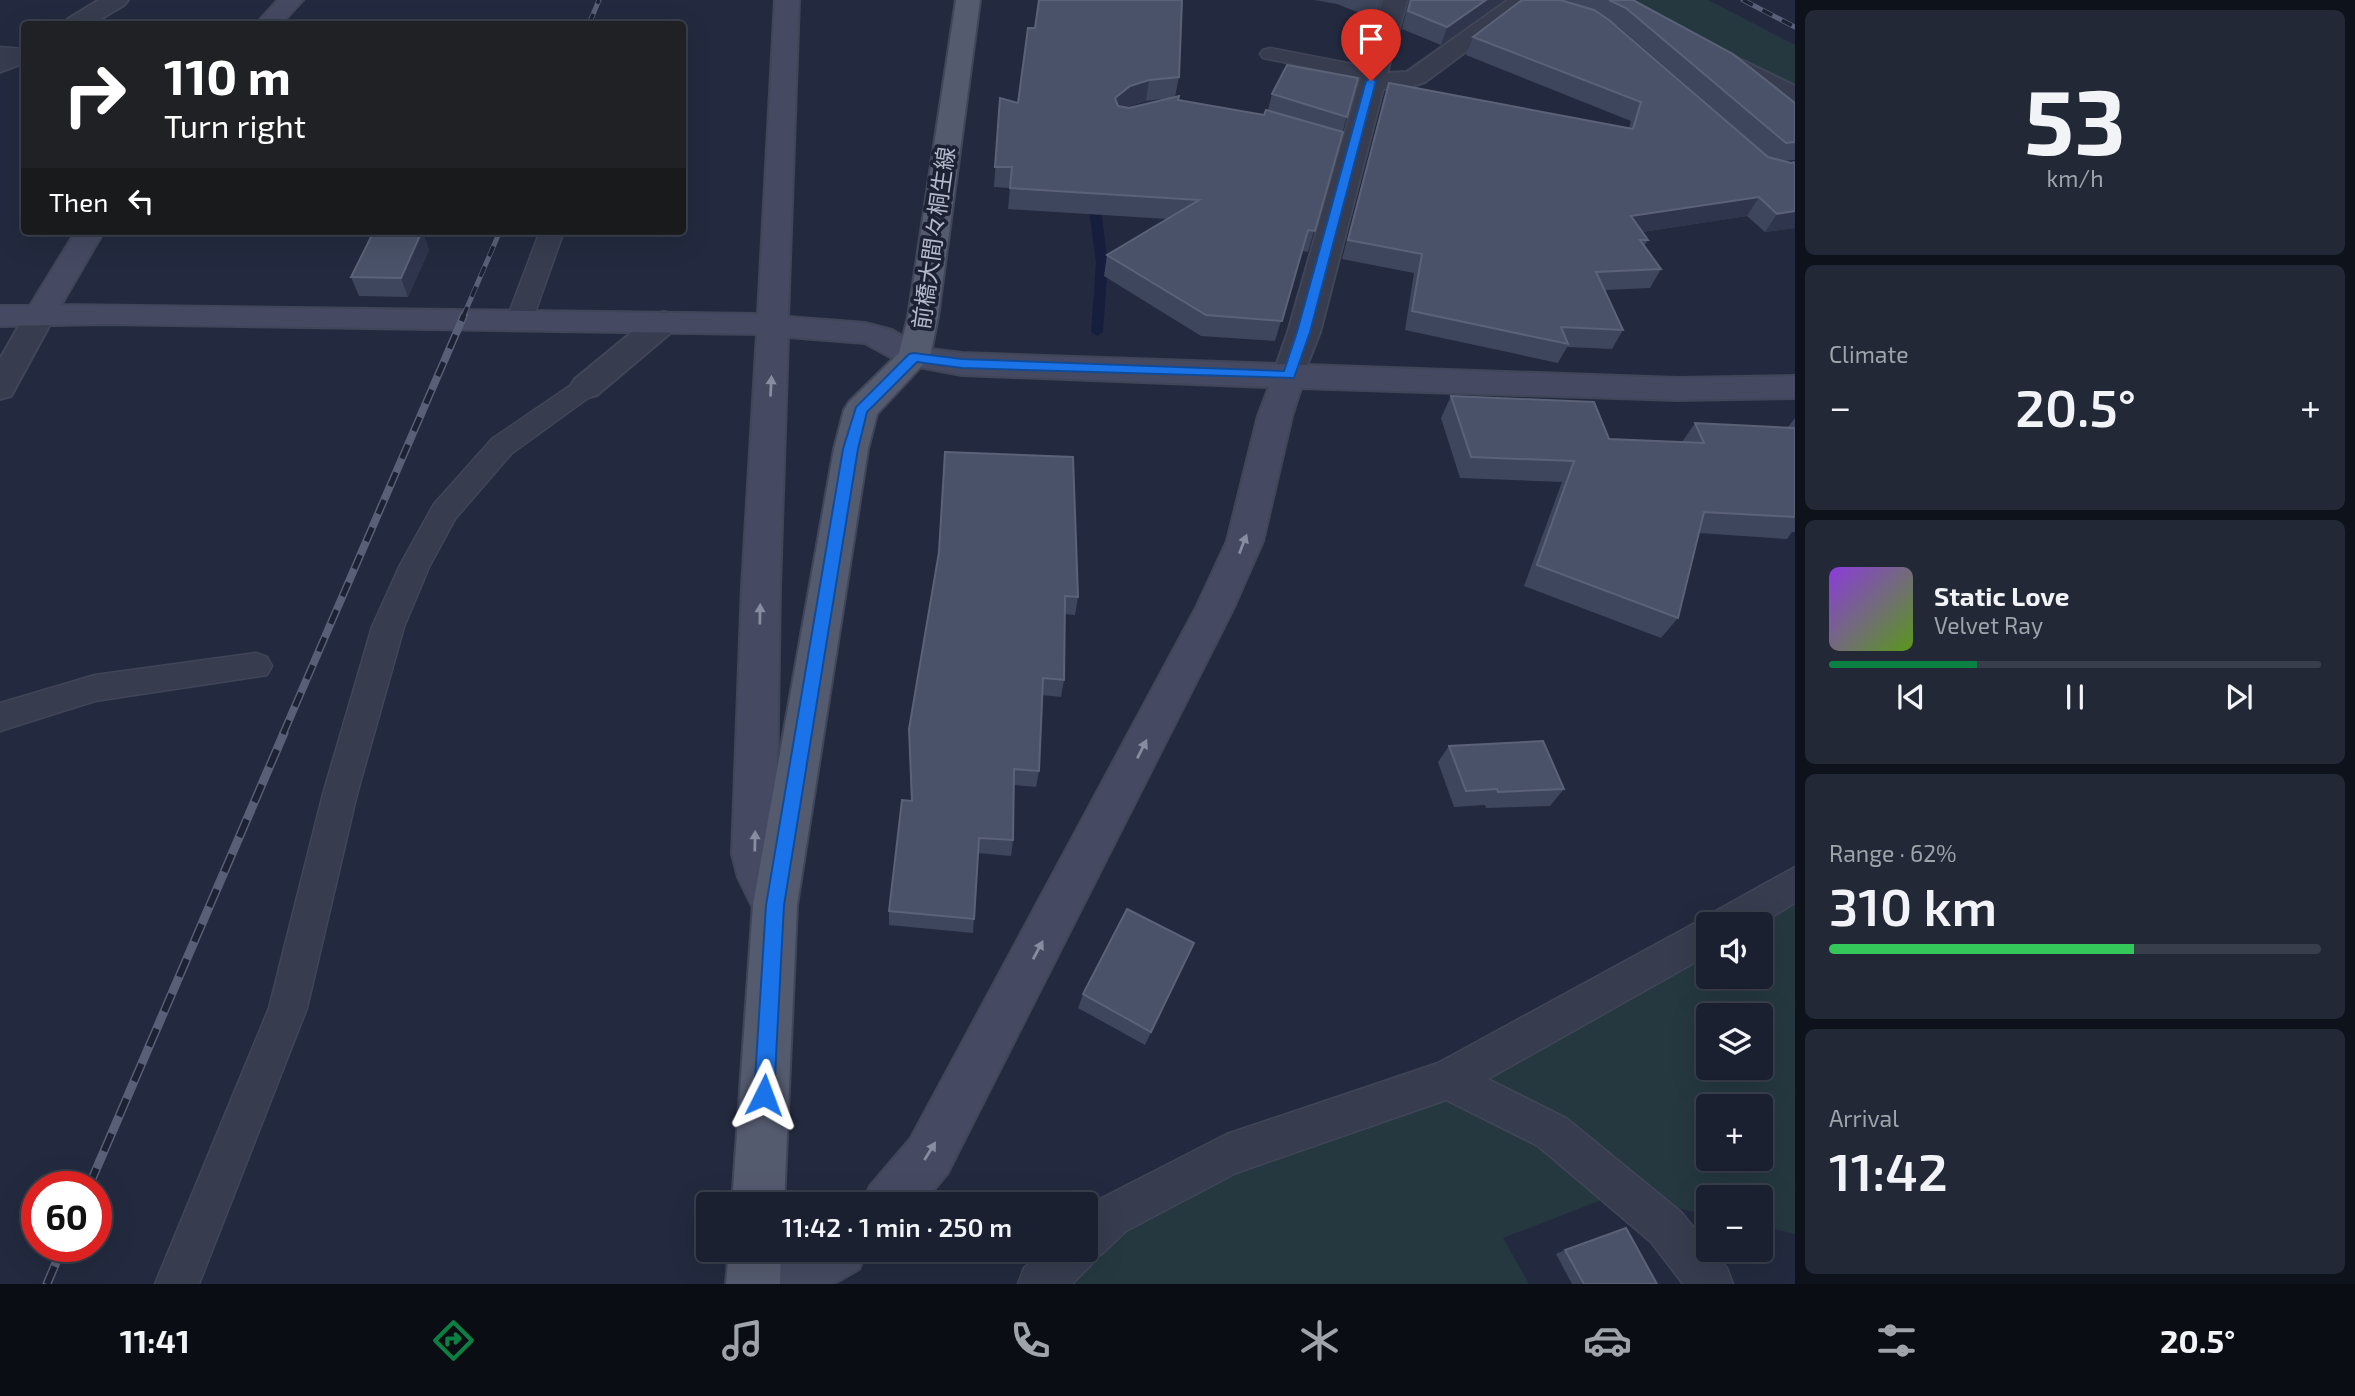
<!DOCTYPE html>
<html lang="en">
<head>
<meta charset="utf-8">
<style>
  body { margin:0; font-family:"Exo 2","Noto Sans JP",sans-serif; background:#232837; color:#f1f3f6; height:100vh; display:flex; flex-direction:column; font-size:26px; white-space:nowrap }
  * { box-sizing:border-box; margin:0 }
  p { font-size:23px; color:#9fa3aa }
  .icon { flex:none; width:38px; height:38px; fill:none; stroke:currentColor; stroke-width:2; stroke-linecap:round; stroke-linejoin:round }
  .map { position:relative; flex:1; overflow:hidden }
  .drawer { display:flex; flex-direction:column; gap:10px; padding:10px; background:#0e121a; width:560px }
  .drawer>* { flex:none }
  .hud { position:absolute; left:21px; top:21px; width:665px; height:214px; border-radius:7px; box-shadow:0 7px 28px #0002,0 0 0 2px #383e4b; background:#202124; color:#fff; overflow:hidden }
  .fabs { position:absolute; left:1696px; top:912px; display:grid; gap:14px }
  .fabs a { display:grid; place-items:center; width:77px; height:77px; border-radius:7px; background:#1a202f; box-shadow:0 7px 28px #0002,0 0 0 2px #383e4b; font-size:35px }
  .speed { position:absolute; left:21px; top:1171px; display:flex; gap:14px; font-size:35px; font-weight:700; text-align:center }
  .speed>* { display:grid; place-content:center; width:91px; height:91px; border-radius:50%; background:#1a202f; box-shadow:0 7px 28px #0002,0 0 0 2px #383e4b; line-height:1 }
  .speed .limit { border:10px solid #d22; background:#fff; color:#111 }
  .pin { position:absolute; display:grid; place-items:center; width:60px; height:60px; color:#fff; margin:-72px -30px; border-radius:50% 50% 50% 0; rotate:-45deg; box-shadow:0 0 7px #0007 }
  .pin .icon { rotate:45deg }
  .me { position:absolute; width:77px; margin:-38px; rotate:3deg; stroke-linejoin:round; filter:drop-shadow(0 0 5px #0008) }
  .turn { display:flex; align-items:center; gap:24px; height:147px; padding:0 28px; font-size:32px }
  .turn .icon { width:91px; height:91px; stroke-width:2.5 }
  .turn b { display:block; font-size:49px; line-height:60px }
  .then { display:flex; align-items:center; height:66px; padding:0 28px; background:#0003; gap:14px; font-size:26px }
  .big { font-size:52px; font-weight:600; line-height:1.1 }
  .drawer .card { flex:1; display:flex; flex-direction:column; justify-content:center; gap:10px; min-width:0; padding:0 24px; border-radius:10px; background:#232837 }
  .drawer .dial { align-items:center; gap:0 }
  .dial b { font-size:91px; line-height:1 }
  .song { display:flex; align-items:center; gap:21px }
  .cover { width:84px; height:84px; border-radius:10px; background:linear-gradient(135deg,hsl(270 70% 55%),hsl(90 70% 35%)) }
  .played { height:7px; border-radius:4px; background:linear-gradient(90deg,#0b8043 30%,#383e4b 30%) }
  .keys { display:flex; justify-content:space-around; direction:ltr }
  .heat { display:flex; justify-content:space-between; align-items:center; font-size:38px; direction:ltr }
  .charge { height:10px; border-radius:5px; background:linear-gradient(90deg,#34c759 62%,#383e4b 0) }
  .trip { position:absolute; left:696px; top:1192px; width:402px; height:70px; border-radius:7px; background:#1a202f; box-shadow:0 7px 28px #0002,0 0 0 2px #383e4b; font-weight:600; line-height:70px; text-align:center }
  .tab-bar { display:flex; height:112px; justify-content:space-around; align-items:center; background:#0a0d13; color:#9fa3aa }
  .tab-bar .icon { width:49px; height:49px }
  .tab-bar .current { color:#0b8043 }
  .tab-bar b { font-size:32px; color:#f1f3f6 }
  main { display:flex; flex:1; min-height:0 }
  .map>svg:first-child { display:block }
  .green { fill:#253840; fill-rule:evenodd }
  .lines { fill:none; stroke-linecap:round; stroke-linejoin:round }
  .stream { fill:#161e3d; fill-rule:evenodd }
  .lane-casing { stroke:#404558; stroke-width:3 }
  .street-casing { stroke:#404558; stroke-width:4 }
  .secondary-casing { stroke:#404558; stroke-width:4 }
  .primary-casing { stroke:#404558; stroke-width:4 }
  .lane { fill:#373c4f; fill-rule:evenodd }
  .street { fill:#373c4f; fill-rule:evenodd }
  .secondary { fill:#454a62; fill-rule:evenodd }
  .primary { fill:#555b6f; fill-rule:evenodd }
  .rail-far2-casing { stroke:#595f76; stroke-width:5 }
  .rail-far1-casing { stroke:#595f76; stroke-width:8 }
  .rail-casing { stroke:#595f76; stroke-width:9 }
  .rail-far2 { stroke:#1c2134; stroke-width:3.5; stroke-dasharray:11; stroke-linecap:butt }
  .rail-far1 { stroke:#1c2134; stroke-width:5; stroke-dasharray:15; stroke-linecap:butt }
  .rail { stroke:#1c2134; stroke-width:6; stroke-dasharray:19; stroke-linecap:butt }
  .wall { fill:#3e465d; fill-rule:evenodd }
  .shaded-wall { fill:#2e354c }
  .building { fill:#4a5269; stroke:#5b6278; stroke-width:2 }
  .oneway { fill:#878ca0 }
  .route { fill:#1a73e8; stroke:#114b97; stroke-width:2 }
  .labels { text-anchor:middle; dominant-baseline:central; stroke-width:7; stroke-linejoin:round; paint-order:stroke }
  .street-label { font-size:23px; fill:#b3b8ca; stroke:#1c2134 }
</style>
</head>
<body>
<main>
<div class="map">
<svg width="1795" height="1284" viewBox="0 0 1795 1284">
  <rect width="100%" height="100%" fill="#232a3f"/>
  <g class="green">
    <polygon points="1630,0 1708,0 1795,45 1795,89"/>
    <path d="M1795 905V1234L1761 1226 1760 1197H1708V1215L1617 1194 1503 1238 1529 1284H1070L1123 1233 1238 1172 1708 954V976H1760L1761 924ZM1708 1015H1760V1068H1708ZM1708 1106H1760V1158H1708Z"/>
  </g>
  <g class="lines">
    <polygon class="stream" points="1093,192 1099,195 1108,263 1103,332 1097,336 1091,332 1096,263 1087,195"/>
    <g class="lane-casing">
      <g id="lane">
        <polygon points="0,47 24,49 24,61 0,59"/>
        <polygon points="1270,48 1373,68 1380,70 1383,74 1380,78 1373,80 1263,58 1260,54 1263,50"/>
        <polygon points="540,231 564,231 532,321 528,327 519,329 510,327 506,321"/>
        <polygon points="586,378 595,381 599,387 595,393 512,453 455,519 429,567 404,627 357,794 307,1008 199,1284 155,1284 269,1008 323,794 372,627 399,567 434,504 492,439 577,381"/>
        <polygon points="256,653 267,657 272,666 267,675 95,701 0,731 0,703 95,675"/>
        <polygon points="1795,867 1795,903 1760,924 1708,924 1708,955 1488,1079 1566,1118 1681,1212 1708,1245 1708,1250 1711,1250 1727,1268 1733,1284 1683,1284 1651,1242 1538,1146 1446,1100 1236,1173 1126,1231 1102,1254 1095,1257 1091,1265 1072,1284 1018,1284 1024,1268 1045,1250 1087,1250 1087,1210 1096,1201 1227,1134 1438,1063 1695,923 1711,919 1714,912"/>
      </g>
    </g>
    <g class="street-casing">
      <g id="street">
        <polygon points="99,0 128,0 124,5 92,24 64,24 68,19"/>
        <polygon points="1383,0 1407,0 1387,73 1407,72 1508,0 1535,0 1425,82 1403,89 1383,89 1320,332 1300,383 1289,386 1278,383 1273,375 1288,332"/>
        <polygon points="24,47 24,63 0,72 0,56"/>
        <polygon points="1723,51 1795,86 1795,104 1714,63 1711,58 1714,53"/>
        <polygon points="40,305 51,308 55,315 11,396 0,399 0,359 29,308"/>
        <polygon points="664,312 675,315 679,322 675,329 597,395 586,398 575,395 570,387 575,379 653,315"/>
      </g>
    </g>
    <g class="secondary-casing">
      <g id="secondary">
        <polygon points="278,0 303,0 281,24 256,24"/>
        <polygon points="775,0 799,0 788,317 865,323 892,330 922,348 962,353 1678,378 1795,376 1795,398 1678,400 1301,388 1292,416 1263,541 1233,609 947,1174 922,1204 862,1204 870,1186 911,1138 1196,608 1227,541 1258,416 1269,387 962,375 903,364 865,343 788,337 780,586 776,854 781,872 797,905 791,920 775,926 759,920 738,877 732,854 742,586 757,334 106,324 0,326 0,306 30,306 76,231 104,231 61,305 758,314"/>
        <polygon points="790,1250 866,1250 859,1269 833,1284 755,1284 763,1265"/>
      </g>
    </g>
    <g class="primary-casing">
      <g id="primary">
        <polygon points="956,0 980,0 938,317 930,357 877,414 868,449 797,905 784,1204 732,1204 753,905 834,449 844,410 849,402 899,353 908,317"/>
        <polygon points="729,1250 781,1250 780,1284 726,1284"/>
      </g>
    </g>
    <use href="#lane" class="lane"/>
    <use href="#street" class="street"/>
    <use href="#secondary" class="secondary"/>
    <use href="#primary" class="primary"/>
    <g class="rail-far2-casing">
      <g id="rail-far2">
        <polyline points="1743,0 1795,27"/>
        <polyline points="589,24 599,0"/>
        <polyline points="463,317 500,231"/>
      </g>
    </g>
    <g class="rail-far1-casing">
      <polyline id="rail-far1" points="283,734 464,315"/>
    </g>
    <g class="rail-casing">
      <g id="rail">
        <polyline points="89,1186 284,733"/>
        <polyline points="47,1284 63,1246"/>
      </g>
    </g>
    <use href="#rail-far2" class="rail-far2"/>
    <use href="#rail-far1" class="rail-far1"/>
    <use href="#rail" class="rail"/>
  </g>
  <g class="wall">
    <polygon points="1314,0 1381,0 1375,19 1337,4"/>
    <polygon points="1409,0 1504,0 1441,45 1402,29"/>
    <path d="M1522 0H1633L1795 103V160L1783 161 1795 228 1765 232 1747 216 1642 232 1648 240 1644 246 1661 269 1650 288 1605 290 1623 330 1612 349 1567 347 1558 363 1405 330 1414 273 1342 259 1383 101 1389 83 1629 128 1631 121 1466 55 1473 37ZM1613 24 1618 26 1770 158 1768 157Z"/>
    <path d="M1028 28 1179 77 1175 97 1178 100 1264 115 1268 110 1272 94 1358 78 1308 252 1302 251 1275 341 1201 336 1104 276 1107 255 1167 219 1008 209 1010 188 994 187 1000 98 1018 103ZM1170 98 1129 108 1126 107 1146 101Z"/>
    <polygon points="422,231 429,250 408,297 359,296 351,277"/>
    <polygon points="1451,396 1609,439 1682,442 1695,423 1787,428 1795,418 1795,532 1792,532 1787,539 1699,533 1678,618 1661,638 1524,586 1562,482 1460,478 1441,418"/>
    <polygon points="939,552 1078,597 1075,615 1065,614 1064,680 1061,697 1042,695 1039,771 1036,787 1014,785 1013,840 1011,856 978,853 973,933 889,925 889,911 911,801 909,729"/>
    <polygon points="1449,746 1564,789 1550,806 1486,808 1485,805 1454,807 1438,762"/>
    <polygon points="1194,943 1145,1045 1078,1008 1083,994"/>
    <polygon points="1565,1250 1657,1284 1572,1284 1556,1254"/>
  </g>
  <g class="shaded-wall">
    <polygon points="1486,0 1504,0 1441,45 1447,27"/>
    <polygon points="1149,80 1146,101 1127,107 1112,118 1115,98 1130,86"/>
    <polygon points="1759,197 1747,216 1621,235 1631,216"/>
    <polygon points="1795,211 1795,228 1765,232 1777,214"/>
    <polygon points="422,231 429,250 408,297 401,278"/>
  </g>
  <g class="building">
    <polygon points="1039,0 1182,0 1179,77 1149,80 1130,86 1115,98 1118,106 1129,108 1179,96 1178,100 1264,115 1266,110 1343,132 1315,231 1308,230 1282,321 1206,315 1107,255 1199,200 1010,188 1012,167 995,167 1000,98 1018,103 1028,28 1035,28"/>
    <polygon points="1411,0 1486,0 1447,27 1408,11"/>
    <polygon points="1522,0 1560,0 1594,10 1609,20 1768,157 1791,163 1795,162 1795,211 1777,214 1759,197 1631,216 1648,240 1640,240 1661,269 1596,272 1623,330 1561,327 1568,344 1412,311 1422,254 1348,240 1389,83 1633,129 1641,102 1473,37"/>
    <polygon points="1609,0 1633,0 1733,54 1795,103 1795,142 1786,143 1626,8"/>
    <polygon points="1287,65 1358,78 1347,117 1272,94"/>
    <polygon points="374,231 422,231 401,278 351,277"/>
    <polygon points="1451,396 1594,402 1609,439 1704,443 1695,423 1795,428 1795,517 1704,512 1678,618 1537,565 1574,461 1471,457"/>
    <polygon points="945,452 1073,457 1078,597 1065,596 1064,680 1043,678 1039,771 1014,769 1013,840 979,838 974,919 889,911 902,800 912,801 909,729 939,552"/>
    <polygon points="1543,741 1564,789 1498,792 1497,789 1466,791 1449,746"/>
    <polygon points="1127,909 1194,943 1151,1032 1083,994"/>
    <polygon points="1626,1228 1657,1284 1584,1284 1565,1250"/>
  </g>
  <defs><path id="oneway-solid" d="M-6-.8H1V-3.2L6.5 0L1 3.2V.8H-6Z" transform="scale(1.75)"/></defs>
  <g class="oneway">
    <use href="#oneway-solid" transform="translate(771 386) rotate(-87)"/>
    <use href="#oneway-solid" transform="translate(1243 544) rotate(-69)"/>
    <use href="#oneway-solid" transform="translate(760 614) rotate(-89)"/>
    <use href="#oneway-solid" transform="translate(1142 749) rotate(-63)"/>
    <use href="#oneway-solid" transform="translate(755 841) rotate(-89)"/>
    <use href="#oneway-solid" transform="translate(1038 950) rotate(-62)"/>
    <use href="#oneway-solid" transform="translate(930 1151) rotate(-58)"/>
  </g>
  <polygon class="route" points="1371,78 1376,81 1310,332 1294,378 962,368 917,362 867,412 858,449 784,905 774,1095 771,1102 764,1105 757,1102 754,1095 766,905 843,449 856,407 909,354 914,353 962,359 1284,371 1297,332 1366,81"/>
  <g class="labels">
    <g class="street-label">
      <text transform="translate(933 238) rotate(-82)">前橋大間々桐生線</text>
    </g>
  </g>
</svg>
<div class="fabs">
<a><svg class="icon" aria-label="sound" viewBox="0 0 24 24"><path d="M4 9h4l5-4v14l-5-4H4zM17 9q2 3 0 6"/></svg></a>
<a><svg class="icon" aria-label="layers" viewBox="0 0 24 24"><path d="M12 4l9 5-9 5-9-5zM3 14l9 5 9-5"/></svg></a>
<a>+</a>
<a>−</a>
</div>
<div class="speed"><div class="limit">60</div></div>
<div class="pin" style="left:1371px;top:81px;background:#d93025"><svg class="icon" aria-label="arrive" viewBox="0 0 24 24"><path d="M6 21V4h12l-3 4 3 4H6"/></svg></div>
<svg class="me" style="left:764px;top:1095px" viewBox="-20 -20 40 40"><path d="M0-17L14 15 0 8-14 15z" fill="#1a73e8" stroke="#fff" stroke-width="4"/></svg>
<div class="trip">11:42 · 1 min · 250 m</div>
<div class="hud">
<div class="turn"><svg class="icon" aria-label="right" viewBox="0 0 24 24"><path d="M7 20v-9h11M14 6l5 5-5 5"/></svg><div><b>110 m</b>Turn right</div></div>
<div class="then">Then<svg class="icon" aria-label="left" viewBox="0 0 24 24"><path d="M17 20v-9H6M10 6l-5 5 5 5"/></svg></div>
</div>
</div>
<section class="drawer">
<div class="card dial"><b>53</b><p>km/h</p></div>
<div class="card"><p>Climate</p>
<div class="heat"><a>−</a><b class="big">20.5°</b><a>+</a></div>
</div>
<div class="card">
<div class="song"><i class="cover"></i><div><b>Static Love</b><p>Velvet Ray</p></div></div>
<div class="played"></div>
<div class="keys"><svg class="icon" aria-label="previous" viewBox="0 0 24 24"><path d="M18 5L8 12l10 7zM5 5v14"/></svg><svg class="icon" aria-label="pause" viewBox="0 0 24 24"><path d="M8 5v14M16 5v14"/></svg><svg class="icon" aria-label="next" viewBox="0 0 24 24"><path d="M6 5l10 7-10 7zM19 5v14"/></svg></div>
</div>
<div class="card"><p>Range · 62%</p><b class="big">310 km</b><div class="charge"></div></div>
<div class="card"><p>Arrival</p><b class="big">11:42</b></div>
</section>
</main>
<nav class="tab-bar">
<b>11:41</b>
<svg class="icon current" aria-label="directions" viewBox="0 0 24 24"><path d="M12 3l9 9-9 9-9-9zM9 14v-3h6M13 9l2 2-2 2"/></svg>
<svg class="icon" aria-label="music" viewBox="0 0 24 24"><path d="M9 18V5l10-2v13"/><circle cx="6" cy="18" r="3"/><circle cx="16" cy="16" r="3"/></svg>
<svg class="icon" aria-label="phone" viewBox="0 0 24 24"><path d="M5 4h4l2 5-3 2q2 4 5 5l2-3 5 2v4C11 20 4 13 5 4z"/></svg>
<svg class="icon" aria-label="climate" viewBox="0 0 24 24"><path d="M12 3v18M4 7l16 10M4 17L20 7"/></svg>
<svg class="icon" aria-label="car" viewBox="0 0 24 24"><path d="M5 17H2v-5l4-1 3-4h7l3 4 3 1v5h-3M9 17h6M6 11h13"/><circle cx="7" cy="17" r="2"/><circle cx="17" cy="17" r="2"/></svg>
<svg class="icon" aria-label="filters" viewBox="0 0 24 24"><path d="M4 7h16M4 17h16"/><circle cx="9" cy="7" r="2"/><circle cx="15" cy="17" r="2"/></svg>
<b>20.5°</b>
</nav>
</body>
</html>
